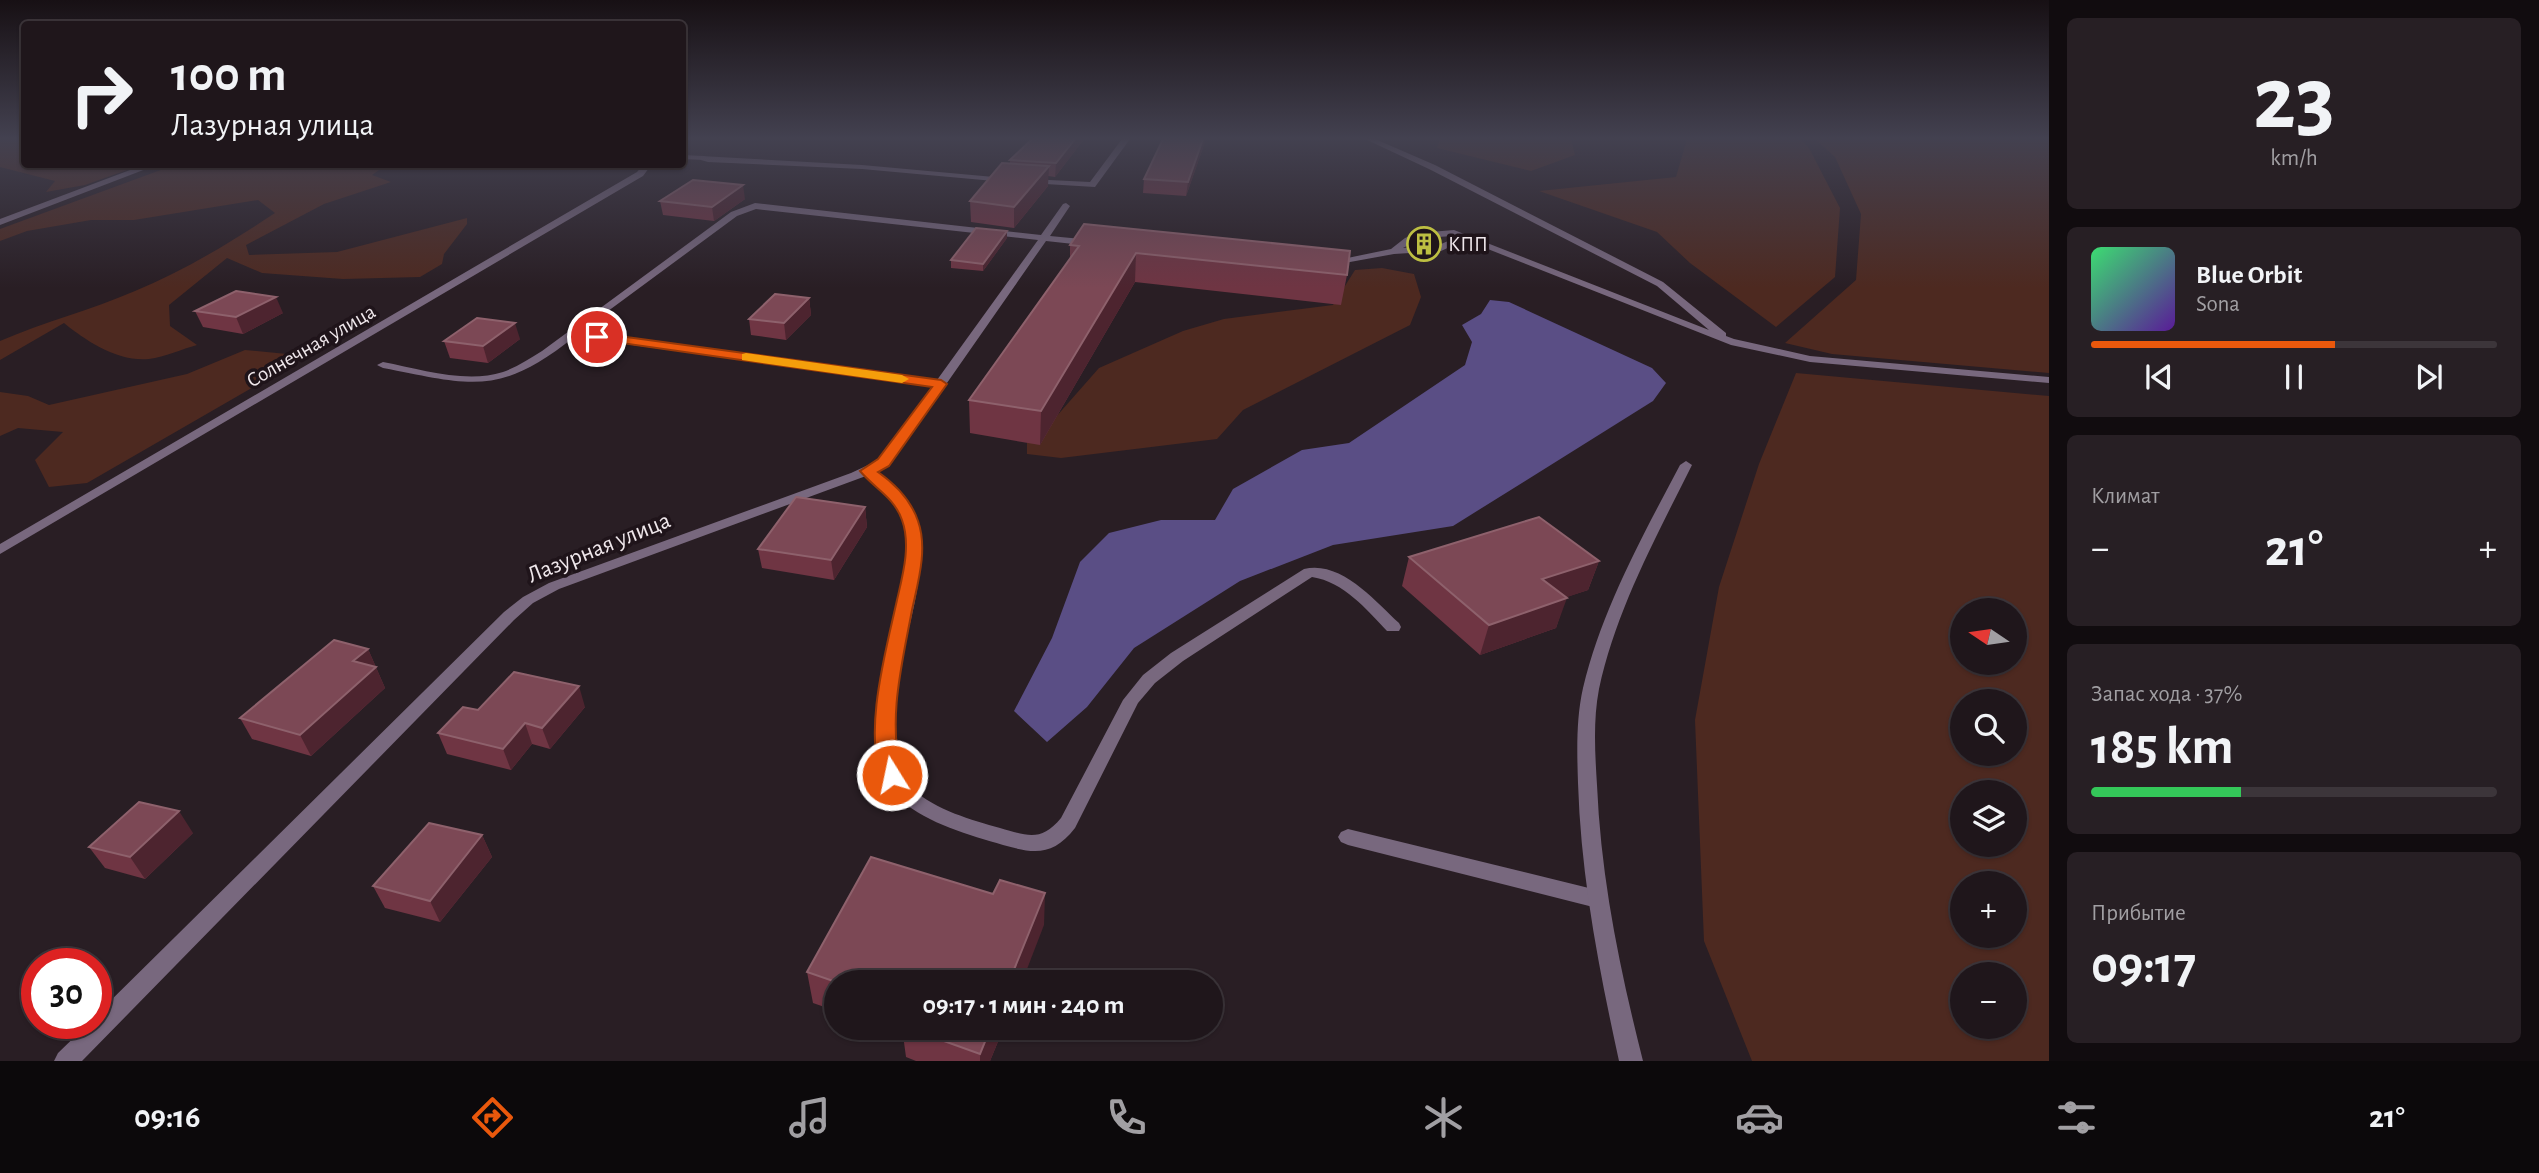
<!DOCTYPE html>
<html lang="ru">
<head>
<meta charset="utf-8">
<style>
  body { margin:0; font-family:"Alegreya Sans",sans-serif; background:#271f24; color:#f1f3f6; height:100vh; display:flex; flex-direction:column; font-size:26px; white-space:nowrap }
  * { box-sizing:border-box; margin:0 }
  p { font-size:23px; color:#a19fa3 }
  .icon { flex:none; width:38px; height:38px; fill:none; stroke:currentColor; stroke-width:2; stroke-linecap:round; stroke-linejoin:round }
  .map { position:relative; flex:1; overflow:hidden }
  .details { display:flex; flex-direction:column; gap:18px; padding:18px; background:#110c0f; width:490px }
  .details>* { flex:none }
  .guide { position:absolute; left:21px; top:21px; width:665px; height:147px; border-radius:7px; box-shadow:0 2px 5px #0004,0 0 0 2px #3c353a; background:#1f161b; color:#f1f3f6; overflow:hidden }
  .needle { width:46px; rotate:283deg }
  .controls { position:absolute; left:1950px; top:598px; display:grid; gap:14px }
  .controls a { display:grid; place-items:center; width:77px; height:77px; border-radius:50%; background:#1f161b; box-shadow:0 2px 5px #0004,0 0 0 2px #3c353a; font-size:35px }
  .speed { position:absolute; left:21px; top:948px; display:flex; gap:14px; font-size:35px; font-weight:700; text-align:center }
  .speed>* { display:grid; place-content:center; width:91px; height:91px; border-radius:50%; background:#1f161b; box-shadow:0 2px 5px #0004,0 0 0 2px #3c353a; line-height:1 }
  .speed .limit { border:10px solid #d22; background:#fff; color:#111 }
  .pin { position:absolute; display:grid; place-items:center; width:60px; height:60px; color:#fff; margin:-30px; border:4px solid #fff; border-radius:50%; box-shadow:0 2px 7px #0007 }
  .me { position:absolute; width:77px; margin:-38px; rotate:350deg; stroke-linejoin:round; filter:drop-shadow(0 0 5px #0008) }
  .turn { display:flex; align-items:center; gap:24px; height:147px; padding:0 35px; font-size:32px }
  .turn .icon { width:91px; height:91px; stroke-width:2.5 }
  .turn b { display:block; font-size:49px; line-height:60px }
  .big { font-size:52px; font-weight:600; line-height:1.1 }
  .details .tile { flex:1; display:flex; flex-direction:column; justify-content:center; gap:10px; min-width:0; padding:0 24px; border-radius:10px; background:#271f24 }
  .details .dial { align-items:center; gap:0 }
  .dial b { font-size:91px; line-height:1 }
  .song { display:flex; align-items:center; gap:21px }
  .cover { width:84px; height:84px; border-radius:10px; background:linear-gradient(135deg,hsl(140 70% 55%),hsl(270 70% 35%)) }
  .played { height:7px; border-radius:4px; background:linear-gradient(90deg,#ea580c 60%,#3c353a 60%) }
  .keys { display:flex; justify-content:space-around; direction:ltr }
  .heat { display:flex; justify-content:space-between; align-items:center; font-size:38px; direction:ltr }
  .charge { height:10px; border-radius:5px; background:linear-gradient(90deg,#34c759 37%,#3c353a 0) }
  .trip { position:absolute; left:824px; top:970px; width:399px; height:70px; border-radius:35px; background:#1f161b; box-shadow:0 2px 5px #0004,0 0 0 2px #3c353a; font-weight:600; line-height:70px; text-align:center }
  .menu { display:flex; height:112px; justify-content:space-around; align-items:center; background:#0c090b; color:#a19fa3 }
  .menu .icon { width:49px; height:49px }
  .menu .selected { color:#ea580c }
  .menu b { font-size:32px; color:#f1f3f6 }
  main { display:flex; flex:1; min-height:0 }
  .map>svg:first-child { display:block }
  .green { fill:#4d2920; fill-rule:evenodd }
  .water { fill:#5a4e85 }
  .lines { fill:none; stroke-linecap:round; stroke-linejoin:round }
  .service { fill:#78687e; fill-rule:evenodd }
  .minor { fill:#78687e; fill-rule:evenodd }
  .wall { fill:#6f3543 }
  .shaded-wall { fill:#4d242f }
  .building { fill:#7c4855; stroke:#8e616c; stroke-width:2 }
  .route { fill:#ea580c; stroke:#983908; stroke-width:2 }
  .slow { fill:#f59e0b }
  .labels { text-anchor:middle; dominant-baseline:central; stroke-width:7; stroke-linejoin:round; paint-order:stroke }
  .far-poi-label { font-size:21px; fill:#efe7eb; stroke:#1f141a; text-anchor:start }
  .far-street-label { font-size:21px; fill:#efe7eb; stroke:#1f141a }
  .street-label { font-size:24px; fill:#efe7eb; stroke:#1f141a }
</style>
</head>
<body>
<main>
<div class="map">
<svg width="2049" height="1061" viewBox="0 0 2049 1061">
  <rect width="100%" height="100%" fill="#291e24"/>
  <g class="green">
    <polygon points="0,139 24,139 24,164 141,165 85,185 46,192 55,181 0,167"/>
    <polygon points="1440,139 1571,139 1575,155 1531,171 1437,148"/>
    <polygon points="1687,139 1800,139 1809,148 1840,208 1835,277 1776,327 1690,263 1657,232 1539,191 1676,177"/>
    <polygon points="1815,139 2049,139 2049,373 1832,354 1785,343 1856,280 1861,214 1835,157"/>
    <path d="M177 164 386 165 372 175 391 182 324 204 246 245 249 255 337 252 467 218V224L444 254 442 264 420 277 343 279 262 273 227 258 169 305 170 326 197 345C182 349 165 357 149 359 118 362 86 341 64 323L0 360V341C44 322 91 310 135 291 184 271 231 242 275 213L258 200 134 220H91L27 231 0 241V229Z"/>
    <polygon points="1382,268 1414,274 1421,297 1410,325 1243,410 1217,439 1061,458 1027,454 1027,441 1040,435 1099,368 1183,331 1224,319 1333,305 1355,270"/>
    <polygon points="245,350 307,356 87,483 49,487 35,460 63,432 18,428 0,436 0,392 28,396 49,405 187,374"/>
    <path d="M1796 373 2049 396V1061H1752L1704 941 1695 720 1719 587 1759 464ZM1962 611H2014V663H1962ZM1962 702H2014V754H1962ZM1962 793H2014V845H1962ZM1962 884H2014V936H1962ZM1962 975H2014V1027H1962Z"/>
  </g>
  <polygon class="water" points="1490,300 1509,302 1652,368 1666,383 1653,401 1453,526 1333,545 1240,581 1134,648 1087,707 1047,742 1014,711 1052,638 1080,562 1109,533 1161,520 1215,520 1233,489 1302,450 1349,443 1465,365 1472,342 1462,325 1481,314"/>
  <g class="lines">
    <g class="service">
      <polygon points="682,155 704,156 708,158 704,160 682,159"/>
      <polygon points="1348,829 1597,890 1604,893 1607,899 1604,905 1597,908 1348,845 1341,842 1338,837 1341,832"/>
    </g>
    <g class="minor">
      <polygon points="1122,139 1130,139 1095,187 1029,183 1025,181 1029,179 1090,182"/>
      <path d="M1365 139H1375L1435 165 1663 282 1726 333V336L1734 339 1810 356 2049 377V383L1810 362 1731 345 1465 240 1441 251 1394 254 1328 266V262L1391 249 1405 238 1418 233 1454 230 1709 330 1657 286 1429 169ZM1453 236 1457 237 1439 245 1403 248 1422 238Z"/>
      <polygon points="701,156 862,165 1005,178 1009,180 1005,182 862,169 708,162 701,160"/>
      <polygon points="146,164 159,164 0,225 0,219"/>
      <polygon points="644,164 652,164 643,176 0,554 0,544 637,172"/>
      <path d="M755 203 1041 235 1063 204 1066 203 1070 206 1050 236 1092 240 1097 243 1092 246 1046 241 889 466 877 471C892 483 907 497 915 515 945 586 852 730 913 789 935 810 972 820 1000 828 1028 836 1041 842 1061 818L1123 700 1143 675 1171 653 1304 569C1341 560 1375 601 1399 623L1401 627 1399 631H1387C1366 609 1344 582 1312 577L1183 661 1155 683 1138 703 1075 828C1053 856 1035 854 1003 845 970 835 928 824 901 800 847 750 895 636 903 574 906 555 908 534 901 516 895 499 880 487 866 476L559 589 533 603 514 620 82 1061H54L58 1053 88 1024H96V1015L504 612 523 597 549 583 851 473 879 460 933 386 574 337C499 397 471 385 383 368L377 365 383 362C420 369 466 384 503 372 517 367 529 359 542 351L731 212ZM756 209 1038 240 937 380 581 331 737 216Z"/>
      <path d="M1686 461 1692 465C1656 537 1616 610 1599 689 1593 720 1595 753 1597 785 1601 879 1620 970 1643 1061H1619C1599 969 1581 878 1578 783 1577 752 1576 719 1583 688 1602 609 1642 537 1680 465Z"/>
    </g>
  </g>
  <g class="wall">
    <polygon points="1084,139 1055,177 1048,176 1048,186 1014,228 971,222 970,201 1010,164 1010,160"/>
    <polygon points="1206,139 1186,196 1143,193 1144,179"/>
    <polygon points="745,199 714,221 663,215 660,201"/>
    <polygon points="1007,238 983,271 951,268 951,260"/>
    <polygon points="1070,245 1347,275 1341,305 1135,282 1040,445 970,433 969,400 1070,260"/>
    <polygon points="809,298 811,315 786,340 751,335 749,319"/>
    <polygon points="195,311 283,313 243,334 203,327"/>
    <polygon points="520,339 488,363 450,358 444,341"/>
    <polygon points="865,507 867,527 834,580 762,568 758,549"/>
    <polygon points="1409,557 1599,561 1588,590 1566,597 1556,628 1480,655 1402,586"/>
    <polygon points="368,649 385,688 311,756 252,739 240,718"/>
    <polygon points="585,707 550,749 532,744 511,770 447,754 438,733 478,710"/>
    <polygon points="193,833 145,879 105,868 89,847"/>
    <polygon points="482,835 492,857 440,922 385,908 373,886"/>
    <polygon points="1044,925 836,982 836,1011 813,1003 807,972"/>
    <polygon points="882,1027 1004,1027 990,1061 916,1061 906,1057 903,1035"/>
  </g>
  <g class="shaded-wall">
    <polygon points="1075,139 1084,139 1055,177 1056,163"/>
    <polygon points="1203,139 1206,139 1186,196 1188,182"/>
    <polygon points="1049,166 1048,186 1014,228 1014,207"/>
    <polygon points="743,185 745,199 714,221 712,207"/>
    <polygon points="1007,231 1007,238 983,271 983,264"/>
    <polygon points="1136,253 1135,282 1040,445 1041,411"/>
    <polygon points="276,297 283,313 243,334 236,317"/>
    <polygon points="809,298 811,315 786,340 784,323"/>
    <polygon points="515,323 520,339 488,363 483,346"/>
    <polygon points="865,507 867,527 834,580 831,560"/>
    <polygon points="1599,561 1588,590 1532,609 1542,579"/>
    <polygon points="1567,598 1556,628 1480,655 1489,625"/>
    <polygon points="368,649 385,688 311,756 300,735 353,661"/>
    <polygon points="579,686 585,707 550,749 542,728"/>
    <polygon points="525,723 532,744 511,770 503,749"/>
    <polygon points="179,811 193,833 145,879 130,857"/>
    <polygon points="482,835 492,857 440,922 430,901"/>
    <polygon points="1045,893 1044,925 1022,982 1009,982"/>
    <polygon points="991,1027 1004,1027 990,1061 980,1061 980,1054"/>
  </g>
  <g class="building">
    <polygon points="1032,139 1075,139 1056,163 1010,160"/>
    <polygon points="1163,139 1203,139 1188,182 1144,179"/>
    <polygon points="1002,163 1049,166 1014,207 970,201"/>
    <polygon points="693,180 743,185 712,207 660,201"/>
    <polygon points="1084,224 1350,251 1347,275 1136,253 1041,411 969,400 1079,246 1070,245"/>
    <polygon points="976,228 1007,231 983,264 951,260"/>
    <polygon points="236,291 276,297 236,317 195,311"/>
    <polygon points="775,294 809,298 784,323 749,319"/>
    <polygon points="477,318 515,323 483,346 444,341"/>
    <polygon points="796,497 865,507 831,560 758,549"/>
    <polygon points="1539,517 1599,561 1542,579 1567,598 1489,625 1409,557"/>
    <polygon points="334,640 368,649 353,661 376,667 300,735 240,718"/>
    <polygon points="514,672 579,686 542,728 525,723 503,749 438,733 463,707 478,710"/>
    <polygon points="139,802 179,811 130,857 89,847"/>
    <polygon points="429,823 482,835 430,901 373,886"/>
    <polygon points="871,857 993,894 1000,880 1045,893 1009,982 836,982 807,972"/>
    <polygon points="905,1027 991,1027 980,1054"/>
  </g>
  <linearGradient id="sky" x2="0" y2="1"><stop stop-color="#171014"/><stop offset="0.48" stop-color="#434150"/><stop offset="1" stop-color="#434150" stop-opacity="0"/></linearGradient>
  <rect width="2049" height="288" fill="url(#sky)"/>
  <path class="route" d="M597 333 941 380 947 384 889 466 878 472C895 484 911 500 918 521 928 549 918 582 912 610 902 664 887 721 902 775L899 780 892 782 884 780C861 738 887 646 897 600 903 574 911 545 902 520 894 497 875 489 860 471L878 459 932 387 593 339V334Z"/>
  <polygon class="slow" points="746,353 902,375 909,379 902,383 742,360 742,354"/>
  <defs>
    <g id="building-ring" transform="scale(1.75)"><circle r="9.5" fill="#1f141a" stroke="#bdbf42" stroke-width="1.5"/><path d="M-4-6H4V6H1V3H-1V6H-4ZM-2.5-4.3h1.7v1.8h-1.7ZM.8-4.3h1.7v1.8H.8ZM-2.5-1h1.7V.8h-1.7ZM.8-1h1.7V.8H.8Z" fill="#bdbf42"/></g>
  </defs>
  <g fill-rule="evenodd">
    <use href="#building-ring" x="1424" y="244"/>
  </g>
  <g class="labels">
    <g class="far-poi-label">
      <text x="1448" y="244">КПП</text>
    </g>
    <g class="far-street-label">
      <text transform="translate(311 346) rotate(-30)">Солнечная улица</text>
    </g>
    <g class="street-label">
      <text transform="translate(599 548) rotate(-22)">Лазурная улица</text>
    </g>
  </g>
</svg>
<div class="controls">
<a><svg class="needle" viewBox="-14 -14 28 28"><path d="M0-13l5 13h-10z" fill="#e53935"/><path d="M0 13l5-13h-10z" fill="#a19fa3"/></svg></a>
<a><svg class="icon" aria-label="search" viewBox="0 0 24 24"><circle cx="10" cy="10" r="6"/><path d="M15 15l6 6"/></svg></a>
<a><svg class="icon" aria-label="layers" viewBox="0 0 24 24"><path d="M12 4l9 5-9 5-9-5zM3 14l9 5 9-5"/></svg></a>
<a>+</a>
<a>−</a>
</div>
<div class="speed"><div class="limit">30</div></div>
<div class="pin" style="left:597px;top:337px;background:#d93025"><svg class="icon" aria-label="arrive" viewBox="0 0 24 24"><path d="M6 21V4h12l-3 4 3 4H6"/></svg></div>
<svg class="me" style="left:892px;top:775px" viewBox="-20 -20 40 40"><circle r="17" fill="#ea580c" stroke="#fff" stroke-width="3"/><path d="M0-11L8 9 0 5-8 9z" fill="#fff"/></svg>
<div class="trip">09:17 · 1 мин · 240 m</div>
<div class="guide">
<div class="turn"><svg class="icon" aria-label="right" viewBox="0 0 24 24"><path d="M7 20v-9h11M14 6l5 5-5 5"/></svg><div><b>100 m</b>Лазурная улица</div></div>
</div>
</div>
<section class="details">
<div class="tile dial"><b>23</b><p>km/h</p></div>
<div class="tile">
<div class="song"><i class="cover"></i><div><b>Blue Orbit</b><p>Sona</p></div></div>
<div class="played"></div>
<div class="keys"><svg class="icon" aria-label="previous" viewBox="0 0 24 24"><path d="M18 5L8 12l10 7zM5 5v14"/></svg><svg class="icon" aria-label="pause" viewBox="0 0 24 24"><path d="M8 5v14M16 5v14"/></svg><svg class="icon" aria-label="next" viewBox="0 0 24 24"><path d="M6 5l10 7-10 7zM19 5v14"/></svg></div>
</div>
<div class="tile"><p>Климат</p>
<div class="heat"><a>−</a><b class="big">21°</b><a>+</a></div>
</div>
<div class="tile"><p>Запас хода · 37%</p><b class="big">185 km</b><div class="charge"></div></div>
<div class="tile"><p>Прибытие</p><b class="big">09:17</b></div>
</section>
</main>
<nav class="menu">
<b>09:16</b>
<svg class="icon selected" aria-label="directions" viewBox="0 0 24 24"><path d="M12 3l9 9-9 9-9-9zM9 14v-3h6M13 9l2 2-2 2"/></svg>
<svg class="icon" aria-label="music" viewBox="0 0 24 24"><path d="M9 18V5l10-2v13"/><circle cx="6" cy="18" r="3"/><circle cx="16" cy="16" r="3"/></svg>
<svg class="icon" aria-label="phone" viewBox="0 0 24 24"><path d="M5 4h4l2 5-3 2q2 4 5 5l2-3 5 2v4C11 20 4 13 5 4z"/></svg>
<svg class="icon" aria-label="climate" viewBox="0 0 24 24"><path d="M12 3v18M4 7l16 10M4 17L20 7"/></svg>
<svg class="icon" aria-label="car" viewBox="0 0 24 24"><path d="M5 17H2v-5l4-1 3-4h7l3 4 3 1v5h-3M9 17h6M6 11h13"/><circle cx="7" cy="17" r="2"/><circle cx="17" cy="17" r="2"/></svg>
<svg class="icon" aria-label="filters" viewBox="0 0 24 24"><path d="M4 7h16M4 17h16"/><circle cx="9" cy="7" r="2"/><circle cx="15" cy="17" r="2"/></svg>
<b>21°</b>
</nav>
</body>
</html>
